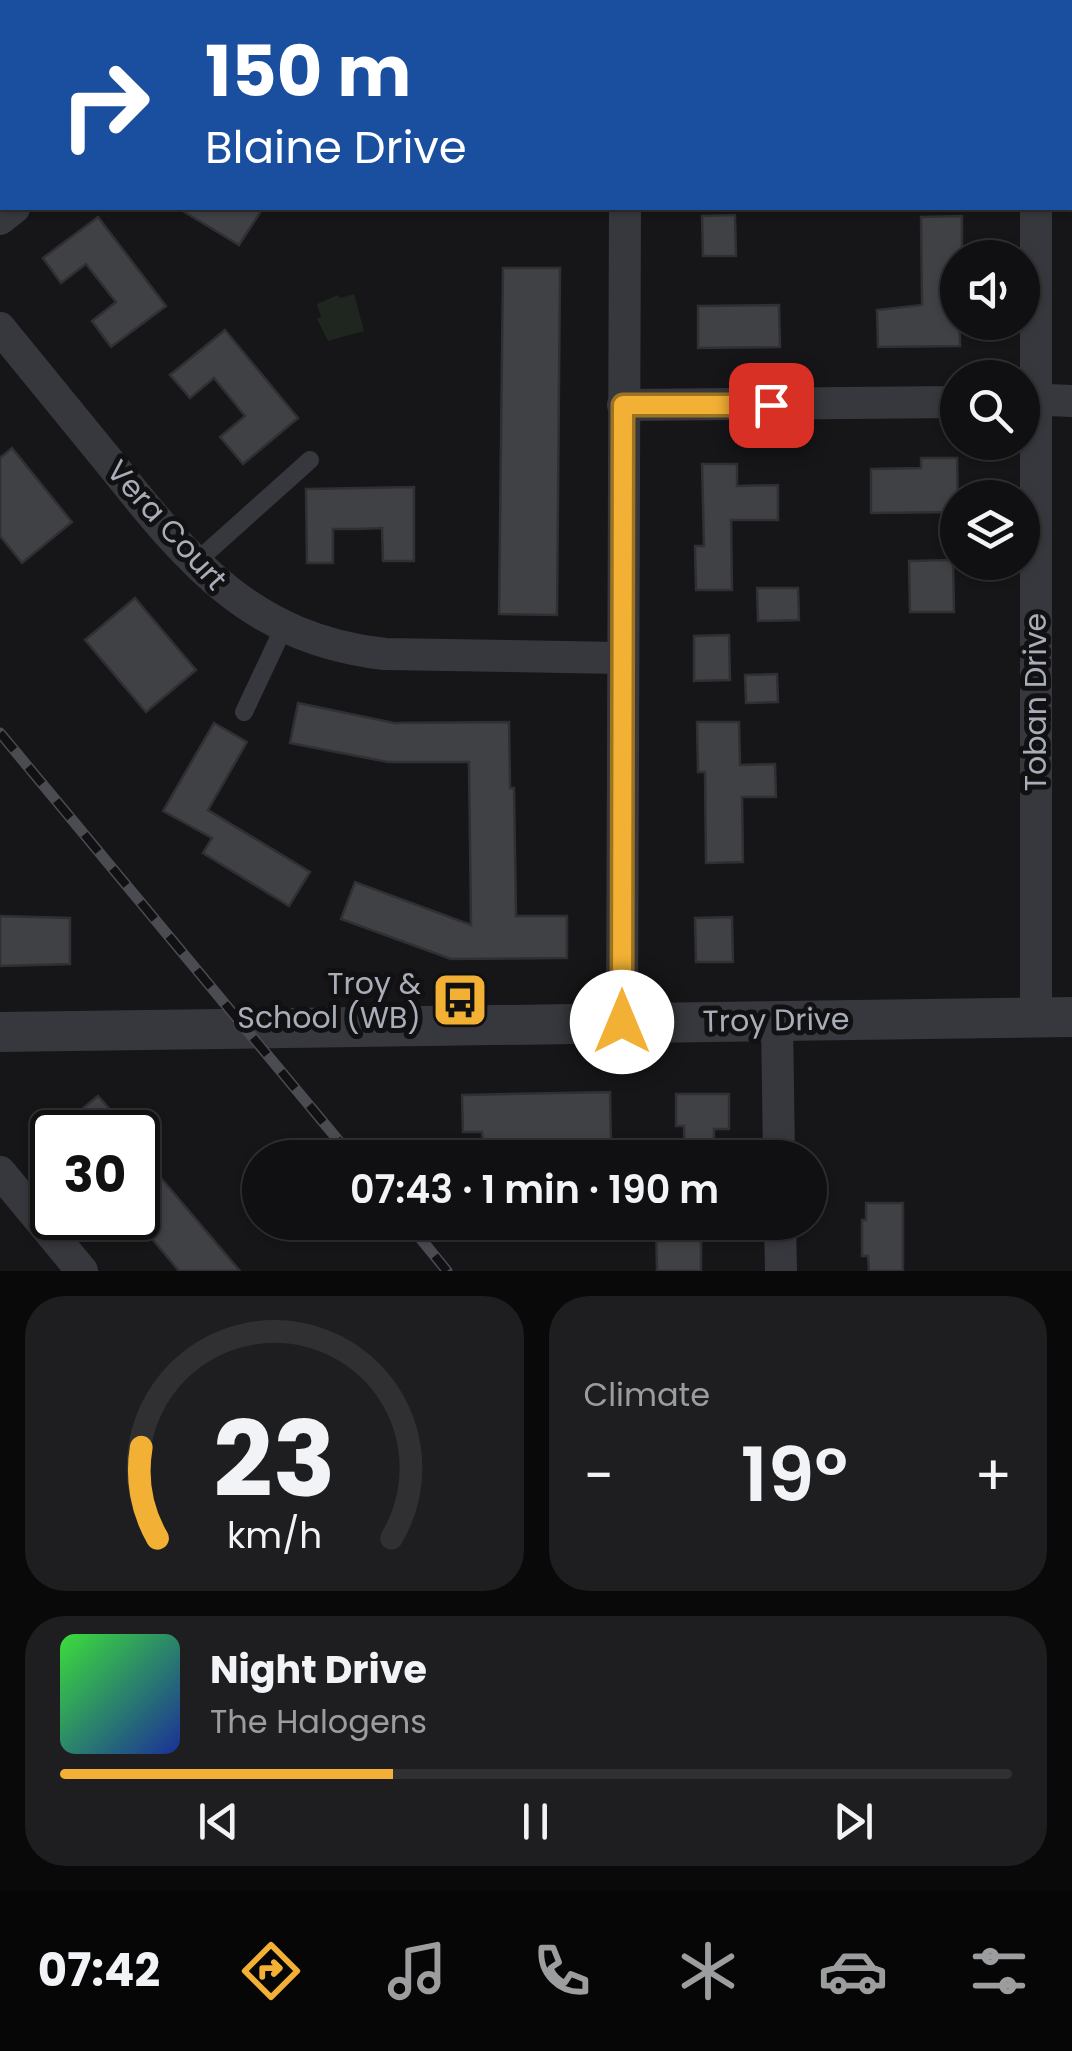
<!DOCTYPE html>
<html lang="en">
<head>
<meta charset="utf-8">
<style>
  body { margin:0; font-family:Poppins,sans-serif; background:#1e1e20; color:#f1f3f6; height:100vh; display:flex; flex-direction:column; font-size:38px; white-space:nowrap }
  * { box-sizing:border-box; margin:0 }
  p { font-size:32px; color:#9c9d9f }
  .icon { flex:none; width:55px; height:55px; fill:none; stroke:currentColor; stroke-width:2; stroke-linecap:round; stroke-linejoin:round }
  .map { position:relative; height:1271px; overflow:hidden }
  .panel { display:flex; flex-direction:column; gap:25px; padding:25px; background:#09090a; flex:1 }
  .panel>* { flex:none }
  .banner { position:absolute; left:0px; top:0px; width:1072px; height:210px; box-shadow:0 2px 8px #0004,0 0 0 2px #303032; background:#1a4fa0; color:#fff; overflow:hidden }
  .controls { position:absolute; left:940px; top:240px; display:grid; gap:20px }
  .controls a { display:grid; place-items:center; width:100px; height:100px; border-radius:50%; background:#101012; box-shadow:0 2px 8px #0004,0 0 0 2px #303032; font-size:50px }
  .speed { position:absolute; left:30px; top:1110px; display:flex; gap:20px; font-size:50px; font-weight:700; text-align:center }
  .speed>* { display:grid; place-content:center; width:130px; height:130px; border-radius:50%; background:#101012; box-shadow:0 2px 8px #0004,0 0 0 2px #303032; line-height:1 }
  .speed .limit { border:5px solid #111; border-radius:15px; background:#fff; color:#111 }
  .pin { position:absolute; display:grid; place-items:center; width:85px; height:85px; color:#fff; margin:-42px; border-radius:20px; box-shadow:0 5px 15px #0006 }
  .me { position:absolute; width:110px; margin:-55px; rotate:0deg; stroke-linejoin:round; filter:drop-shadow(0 0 8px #0008) }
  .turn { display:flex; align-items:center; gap:35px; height:210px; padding:0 40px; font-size:45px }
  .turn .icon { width:130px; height:130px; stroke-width:2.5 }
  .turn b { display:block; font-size:70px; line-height:85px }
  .big { font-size:75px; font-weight:600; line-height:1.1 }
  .panel .tile { flex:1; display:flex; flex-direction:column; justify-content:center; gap:15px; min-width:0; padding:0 35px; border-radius:40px; background:#1e1e20 }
  .panel .dial { align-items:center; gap:0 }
  .dial svg { height:260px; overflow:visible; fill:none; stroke:#303032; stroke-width:7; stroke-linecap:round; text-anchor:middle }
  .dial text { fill:#f1f3f6; stroke:none }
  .song { display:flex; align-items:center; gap:30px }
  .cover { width:120px; height:120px; border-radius:15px; background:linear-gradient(135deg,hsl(120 70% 55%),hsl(230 70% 35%)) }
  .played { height:10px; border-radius:5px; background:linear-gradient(90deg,#f2b134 35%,#303032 35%) }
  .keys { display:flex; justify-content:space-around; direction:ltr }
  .heat { display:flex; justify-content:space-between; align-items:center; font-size:55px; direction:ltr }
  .panel .tiles { flex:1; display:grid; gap:25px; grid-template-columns:1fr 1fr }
  .tile:last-child { grid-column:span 2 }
  .trip { position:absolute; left:242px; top:1140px; width:585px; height:100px; border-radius:50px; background:#101012; box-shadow:0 2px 8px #0004,0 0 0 2px #303032; font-weight:600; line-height:100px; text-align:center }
  .menu { display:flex; height:160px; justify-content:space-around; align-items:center; background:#060607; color:#9c9d9f }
  .menu .icon { width:70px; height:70px }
  .menu .on { color:#f2b134 }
  .menu b { font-size:45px; color:#f1f3f6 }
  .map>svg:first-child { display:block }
  .green { fill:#1e261f }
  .building { fill:#404145; stroke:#303034; stroke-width:2.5 }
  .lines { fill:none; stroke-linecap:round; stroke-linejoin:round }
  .service { stroke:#37383d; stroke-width:18 }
  .minor { stroke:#37383d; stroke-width:32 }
  .tertiary { stroke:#37383d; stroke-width:40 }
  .rail-casing { stroke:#4a4c52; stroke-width:11 }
  .rail { stroke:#111113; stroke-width:8; stroke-dasharray:22; stroke-linecap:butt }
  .route-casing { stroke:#9d7322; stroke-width:25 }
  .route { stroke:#f2b134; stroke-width:18 }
  .labels { text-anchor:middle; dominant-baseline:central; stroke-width:10; stroke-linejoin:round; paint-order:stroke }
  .street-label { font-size:30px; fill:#a8adb8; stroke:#111113 }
  .poi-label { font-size:30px; fill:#a8adb8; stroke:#111113; text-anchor:end }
</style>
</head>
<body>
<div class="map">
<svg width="1072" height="1271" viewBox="0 0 1072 1271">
  <rect width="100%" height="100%" fill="#161618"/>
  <polygon class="green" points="354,294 364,331 328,341 317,319 321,317 317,304 338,295 340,298"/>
  <g class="building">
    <polygon points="178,208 263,208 239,245"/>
    <polygon points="735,215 736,256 703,256 702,216"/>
    <polygon points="962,216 962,258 958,258 960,346 878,347 877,310 922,305 921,217"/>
    <polygon points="98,217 166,306 111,347 92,321 116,302 86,264 61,283 43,258"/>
    <polygon points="503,268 560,268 557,615 499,614"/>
    <polygon points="779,305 780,347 698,348 698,306"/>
    <polygon points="225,330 298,418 243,464 220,437 245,416 214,378 190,398 170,375"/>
    <polygon points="12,448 72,522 22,563 0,536 0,458"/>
    <polygon points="921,458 957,458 958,512 871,513 871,469 921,468"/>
    <polygon points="702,464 737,464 737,486 778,485 778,520 731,520 732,590 696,590 695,546 704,546"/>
    <polygon points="414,487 414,561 383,561 382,528 360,529 333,529 333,563 307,563 306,489"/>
    <polygon points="953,560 954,612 910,612 909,561"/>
    <polygon points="757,588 798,588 799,620 758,621"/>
    <polygon points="135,598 196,670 146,712 85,640"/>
    <polygon points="729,635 730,680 694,681 694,636"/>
    <polygon points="777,674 778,702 746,703 745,675"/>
    <polygon points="298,703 394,723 509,722 510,788 514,788 516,916 567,916 567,958 451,959 341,919 355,882 471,925 469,762 388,762 290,743"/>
    <polygon points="697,722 739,722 740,765 775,764 776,797 742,797 743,862 706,863 705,772 698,772"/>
    <polygon points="214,723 247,742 208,810 310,872 289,906 203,853 212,838 163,811"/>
    <polygon points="0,916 70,918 70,964 0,966"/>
    <polygon points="732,917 733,962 696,962 695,918"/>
    <polygon points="610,1092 611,1153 511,1156 511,1146 483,1147 482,1132 463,1132 462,1095"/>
    <polygon points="676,1094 729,1094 729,1129 714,1129 714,1158 685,1158 684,1126 676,1126"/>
    <polygon points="98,1096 130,1132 54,1132"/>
    <polygon points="138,1151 240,1271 179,1271 138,1222"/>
    <polygon points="866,1203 903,1203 903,1271 869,1271 868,1256 862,1256 862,1220 866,1220"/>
    <polygon points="656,1222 701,1222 701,1271 657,1271"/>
  </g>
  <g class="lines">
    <g class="service">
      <polyline points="0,68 2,71"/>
      <polyline points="195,563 310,460"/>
      <polyline points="244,712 284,627"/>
    </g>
    <g class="minor">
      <polyline points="627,2 627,0"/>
      <polyline points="1038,2 1038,0"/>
      <polyline points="1036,208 1036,1017"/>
      <polyline points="0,219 14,208"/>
      <path d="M0 328C37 373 74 419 111 464 190 563 252 639 385 654L621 658"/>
      <polyline points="1022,399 1072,401"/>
      <polyline points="623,405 958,402"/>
      <polyline points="777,1020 779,1158"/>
      <polyline points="622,1023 625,208"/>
      <polyline points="0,1172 82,1271"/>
      <polyline points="780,1222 781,1271"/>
    </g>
    <polyline class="tertiary" points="0,1032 1072,1017"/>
    <g class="rail-casing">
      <g id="rail">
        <polyline points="0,733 353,1158"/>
        <polyline points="407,1222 447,1271"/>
      </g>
    </g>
    <use href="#rail" class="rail"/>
  </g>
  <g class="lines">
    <g class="route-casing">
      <polyline id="route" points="622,1022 623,405 771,405"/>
    </g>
    <use href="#route" class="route"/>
  </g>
  <defs>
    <g id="bus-square" transform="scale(2.875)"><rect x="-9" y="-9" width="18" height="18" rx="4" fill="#f2b134" stroke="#111113"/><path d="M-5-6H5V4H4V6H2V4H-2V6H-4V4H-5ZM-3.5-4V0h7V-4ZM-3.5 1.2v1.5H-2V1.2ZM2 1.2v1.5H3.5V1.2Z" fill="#111"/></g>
  </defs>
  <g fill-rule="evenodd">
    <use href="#bus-square" x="460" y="1000"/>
  </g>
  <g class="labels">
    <g class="street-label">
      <text transform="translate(167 525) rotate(48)">Vera Court</text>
      <text transform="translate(1035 702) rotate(-90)">Toban Drive</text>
      <text transform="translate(776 1020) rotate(-1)">Troy Drive</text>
    </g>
    <g class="poi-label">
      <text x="421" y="983">Troy &amp;<tspan x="421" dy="34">School (WB)</tspan></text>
    </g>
  </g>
</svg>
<div class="controls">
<a><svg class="icon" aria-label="sound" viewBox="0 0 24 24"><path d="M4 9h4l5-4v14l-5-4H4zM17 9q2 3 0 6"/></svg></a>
<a><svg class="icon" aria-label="search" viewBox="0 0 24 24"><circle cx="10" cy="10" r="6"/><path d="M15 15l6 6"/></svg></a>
<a><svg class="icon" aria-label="layers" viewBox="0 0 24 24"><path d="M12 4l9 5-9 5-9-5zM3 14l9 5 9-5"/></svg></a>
</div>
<div class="speed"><div class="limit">30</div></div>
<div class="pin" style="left:771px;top:405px;background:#d93025"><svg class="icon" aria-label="arrive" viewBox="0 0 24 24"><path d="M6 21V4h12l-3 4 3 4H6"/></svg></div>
<svg class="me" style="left:622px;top:1022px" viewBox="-20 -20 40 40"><circle r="19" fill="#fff"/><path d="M0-13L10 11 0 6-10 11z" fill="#f2b134"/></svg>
<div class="trip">07:43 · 1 min · 190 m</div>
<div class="banner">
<div class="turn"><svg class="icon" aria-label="right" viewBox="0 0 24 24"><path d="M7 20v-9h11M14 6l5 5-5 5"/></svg><div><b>150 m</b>Blaine Drive</div></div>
</div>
</div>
<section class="panel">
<div class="tiles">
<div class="tile dial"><svg viewBox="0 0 100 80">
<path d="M14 69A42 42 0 1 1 86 69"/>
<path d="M14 69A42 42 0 0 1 9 41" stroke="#f2b134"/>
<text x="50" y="56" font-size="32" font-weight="700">23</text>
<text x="50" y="72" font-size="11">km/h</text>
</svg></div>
<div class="tile"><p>Climate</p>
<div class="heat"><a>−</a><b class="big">19°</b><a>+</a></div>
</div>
<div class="tile">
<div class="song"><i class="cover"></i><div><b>Night Drive</b><p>The Halogens</p></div></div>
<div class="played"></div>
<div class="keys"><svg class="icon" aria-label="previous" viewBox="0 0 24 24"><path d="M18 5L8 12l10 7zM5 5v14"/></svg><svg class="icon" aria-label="pause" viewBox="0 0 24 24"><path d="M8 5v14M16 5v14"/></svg><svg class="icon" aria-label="next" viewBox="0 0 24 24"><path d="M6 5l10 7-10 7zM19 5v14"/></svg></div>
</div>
</div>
</section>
<nav class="menu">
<b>07:42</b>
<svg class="icon on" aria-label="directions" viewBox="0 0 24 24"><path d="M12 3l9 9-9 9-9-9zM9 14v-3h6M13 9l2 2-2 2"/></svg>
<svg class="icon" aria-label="music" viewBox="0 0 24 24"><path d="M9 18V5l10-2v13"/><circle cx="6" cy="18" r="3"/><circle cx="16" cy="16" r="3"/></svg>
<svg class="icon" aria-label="phone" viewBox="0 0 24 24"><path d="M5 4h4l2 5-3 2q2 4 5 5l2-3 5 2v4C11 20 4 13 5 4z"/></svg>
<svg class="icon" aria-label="climate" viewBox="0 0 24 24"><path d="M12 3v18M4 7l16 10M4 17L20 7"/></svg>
<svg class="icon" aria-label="car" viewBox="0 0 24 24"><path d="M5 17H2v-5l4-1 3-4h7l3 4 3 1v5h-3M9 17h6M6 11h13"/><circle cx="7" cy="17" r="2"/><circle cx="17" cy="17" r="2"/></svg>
<svg class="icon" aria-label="filters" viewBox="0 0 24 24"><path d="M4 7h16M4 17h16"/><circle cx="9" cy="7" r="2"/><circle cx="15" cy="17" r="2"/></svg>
</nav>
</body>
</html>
